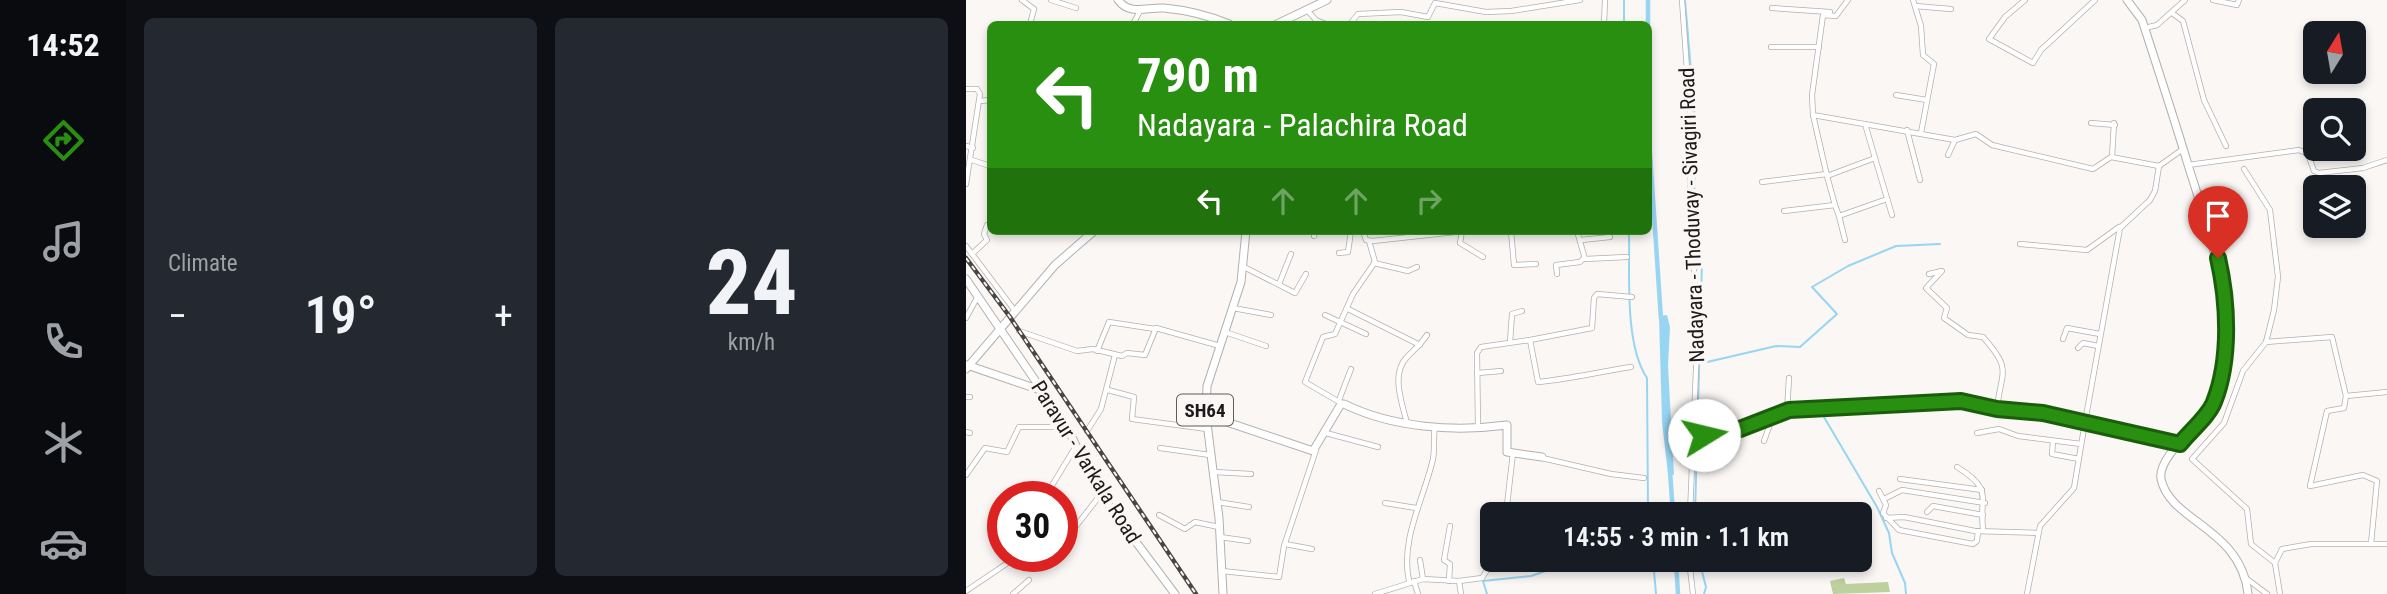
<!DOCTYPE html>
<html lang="en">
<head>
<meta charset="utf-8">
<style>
  body { margin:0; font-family:"Roboto Condensed",sans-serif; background:#242831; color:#f1f3f6; height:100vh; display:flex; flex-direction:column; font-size:26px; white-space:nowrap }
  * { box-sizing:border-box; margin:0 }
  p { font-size:23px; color:#9ea1a6 }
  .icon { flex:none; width:38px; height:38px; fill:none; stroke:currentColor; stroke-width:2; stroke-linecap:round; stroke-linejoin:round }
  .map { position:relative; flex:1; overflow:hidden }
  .panel { display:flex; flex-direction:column; gap:18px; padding:18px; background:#0d0f14; width:840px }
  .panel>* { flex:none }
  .hud { position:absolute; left:21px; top:21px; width:665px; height:214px; border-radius:10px; box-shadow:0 4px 10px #0003; background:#288f11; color:#fff; overflow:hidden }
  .needle { width:46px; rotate:11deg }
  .controls { position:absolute; left:1337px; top:21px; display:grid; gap:14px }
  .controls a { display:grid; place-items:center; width:63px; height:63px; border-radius:10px; background:#171b24; box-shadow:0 4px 10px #0003; font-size:35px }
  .speed { position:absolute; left:21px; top:481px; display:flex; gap:14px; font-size:35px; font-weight:700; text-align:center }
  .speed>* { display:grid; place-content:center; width:91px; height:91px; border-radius:50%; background:#171b24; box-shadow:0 4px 10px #0003; line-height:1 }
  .speed .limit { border:10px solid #d22; background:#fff; color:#111 }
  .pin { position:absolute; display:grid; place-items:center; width:60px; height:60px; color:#fff; margin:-72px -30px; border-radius:50% 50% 50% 0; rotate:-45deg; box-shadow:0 0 7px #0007 }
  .pin .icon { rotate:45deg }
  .me { position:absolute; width:77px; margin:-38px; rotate:81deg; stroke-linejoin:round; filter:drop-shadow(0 0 5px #0008) }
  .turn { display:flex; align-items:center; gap:24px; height:147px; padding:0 35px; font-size:32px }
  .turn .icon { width:91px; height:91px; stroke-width:2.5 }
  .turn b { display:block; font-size:49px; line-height:60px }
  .lanes { display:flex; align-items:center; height:66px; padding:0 35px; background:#0003; justify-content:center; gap:35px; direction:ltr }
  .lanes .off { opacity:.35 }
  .big { font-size:52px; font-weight:600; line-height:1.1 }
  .panel .tile { flex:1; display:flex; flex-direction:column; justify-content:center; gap:10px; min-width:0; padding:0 24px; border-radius:10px; background:#242831 }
  .panel .dial { align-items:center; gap:0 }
  .dial b { font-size:91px; line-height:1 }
  .heat { display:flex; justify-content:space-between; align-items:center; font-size:38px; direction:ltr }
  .panel .tiles { flex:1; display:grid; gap:18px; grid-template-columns:repeat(2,1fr) }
  .trip { position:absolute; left:514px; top:502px; width:392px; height:70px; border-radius:10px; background:#171b24; box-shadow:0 4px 10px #0003; font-weight:600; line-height:70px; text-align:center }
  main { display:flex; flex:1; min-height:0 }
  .tabs { display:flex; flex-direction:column; width:126px; justify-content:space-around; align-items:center; background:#090b0e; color:#9ea1a6 }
  .tabs .icon { width:49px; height:49px }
  .tabs .selected { color:#288f11 }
  .tabs b { font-size:32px; color:#f1f3f6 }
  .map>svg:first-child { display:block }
  .green { fill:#bed09e }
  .water { fill:#98d5f2 }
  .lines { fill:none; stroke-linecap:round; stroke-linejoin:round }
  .stream { stroke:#98d5f2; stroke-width:2 }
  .canal { stroke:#98d5f2; stroke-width:4.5 }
  .street-casing { stroke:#b3b0af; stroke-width:6 }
  .secondary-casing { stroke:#b3b0af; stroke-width:9 }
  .primary-casing { stroke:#b3b0af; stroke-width:9 }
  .street { stroke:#fff; stroke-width:4.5 }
  .secondary { stroke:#fff; stroke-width:7 }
  .primary { stroke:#fff; stroke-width:7 }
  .rail-casing { stroke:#484545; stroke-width:4.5 }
  .rail { stroke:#faf7f5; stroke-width:2; stroke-dasharray:5; stroke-linecap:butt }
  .route-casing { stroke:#1a5d0b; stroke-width:18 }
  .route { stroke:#288f11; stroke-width:12 }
  .labels { text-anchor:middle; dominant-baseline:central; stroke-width:7; stroke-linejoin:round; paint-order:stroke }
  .shield { fill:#faf7f5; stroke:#5f5c5c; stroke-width:2 }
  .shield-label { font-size:19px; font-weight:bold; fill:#1c1a1a }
  .street-label { font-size:21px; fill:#1c1a1a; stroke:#faf7f5 }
</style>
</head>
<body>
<main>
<nav class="tabs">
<b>14:52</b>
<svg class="icon selected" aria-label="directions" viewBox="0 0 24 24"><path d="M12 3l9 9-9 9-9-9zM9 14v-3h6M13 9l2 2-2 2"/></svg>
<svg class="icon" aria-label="music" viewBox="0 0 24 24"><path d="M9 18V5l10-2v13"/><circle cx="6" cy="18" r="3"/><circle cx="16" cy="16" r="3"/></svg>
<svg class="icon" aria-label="phone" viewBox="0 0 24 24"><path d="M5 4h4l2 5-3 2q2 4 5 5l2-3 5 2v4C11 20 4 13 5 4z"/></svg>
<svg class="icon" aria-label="climate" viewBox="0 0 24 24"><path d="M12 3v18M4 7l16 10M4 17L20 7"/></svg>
<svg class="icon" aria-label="car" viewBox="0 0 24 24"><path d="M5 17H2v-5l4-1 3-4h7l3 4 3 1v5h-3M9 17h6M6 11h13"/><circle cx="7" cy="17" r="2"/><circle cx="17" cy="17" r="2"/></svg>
</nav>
<section class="panel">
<div class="tiles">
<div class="tile"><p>Climate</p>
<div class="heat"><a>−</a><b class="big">19°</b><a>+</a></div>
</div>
<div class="tile dial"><b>24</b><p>km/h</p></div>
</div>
</section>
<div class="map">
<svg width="1421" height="594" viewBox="0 0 1421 594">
  <rect width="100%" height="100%" fill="#faf7f5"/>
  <polygon class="green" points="878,578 880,584 922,582 924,592 867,594 864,581"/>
  <polygon class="water" points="701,315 704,327 702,366 708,475 702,474 696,422 693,316"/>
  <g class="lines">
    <g class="stream">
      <polyline points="658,0 658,24"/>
      <polyline points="719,0 730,130 728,201 736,263 729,514"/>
      <path d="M663 231C664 272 658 344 681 378L682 514"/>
      <polyline points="737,363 810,346 834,347 871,314 846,287 882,266 930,246 974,244"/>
      <polyline points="855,412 911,507 923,533 926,553 939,583 940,594"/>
      <polyline points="687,560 690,594"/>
      <polyline points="733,560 740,587 738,594"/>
      <polyline points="521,594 517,581 565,576 611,560"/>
    </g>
    <g class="canal">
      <polyline points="682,24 682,0"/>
      <polyline points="682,124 695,319"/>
      <polyline points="704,471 707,514"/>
      <polyline points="710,560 712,594"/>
    </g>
    <g class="street-casing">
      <g id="street">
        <polyline points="56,0 68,9 64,24"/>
        <polyline points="85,0 110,8"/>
        <polyline points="716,0 726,140 723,208 732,321 724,514"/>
        <polyline points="882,0 870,16 857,15 846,95 847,115 989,140 1010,134 1026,145 1127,169 1145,157 1193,166"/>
        <polyline points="947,0 955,26 957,55 968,64 955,133"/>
        <polyline points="1059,0 1039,17 1023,39 1067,63 1075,50 1129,0"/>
        <polyline points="1247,0 1271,5 1273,0"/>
        <polyline points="949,6 985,9"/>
        <polyline points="806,8 864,12"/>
        <polyline points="341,10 350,20 360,24"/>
        <polyline points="1206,13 1217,21 1238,100 1260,146"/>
        <polyline points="167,24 174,11"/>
        <polyline points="384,24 392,14 435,12 462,17 469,3 520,12 545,11 614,0"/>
        <polyline points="638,24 639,0"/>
        <polyline points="1179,28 1191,25 1219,0"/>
        <polyline points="805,47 853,47"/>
        <polyline points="0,89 11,89 14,94 0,184"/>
        <polyline points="930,95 961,100"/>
        <polyline points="14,101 24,100"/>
        <polyline points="847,115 861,176 909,158 899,124"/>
        <polyline points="1125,123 1149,125"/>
        <polyline points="941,130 954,180"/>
        <polyline points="0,146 7,148"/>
        <polyline points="982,155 989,140"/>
        <polyline points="1146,157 1148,123"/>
        <polyline points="909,158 926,215"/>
        <polyline points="6,160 24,166"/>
        <polyline points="1222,165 1333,150 1342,154 1348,171 1353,173 1397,168 1421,160"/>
        <polyline points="1278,169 1304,210 1312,277 1308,310 1300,342 1277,371 1258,423 1226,459 1281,509 1285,544 1309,563"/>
        <polyline points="796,182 861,174"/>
        <polyline points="869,205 873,216 921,199"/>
        <polyline points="818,211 869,205 861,176"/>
        <polyline points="873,216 879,240"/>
        <polyline points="397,231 400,240 407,241 498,231"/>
        <polyline points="496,231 494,243 517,257"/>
        <polyline points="545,231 548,265 570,264"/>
        <polyline points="611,231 619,259 661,257"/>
        <polyline points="348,236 349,231"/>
        <polyline points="615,240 644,237"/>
        <polyline points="1054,244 1121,250 1153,227"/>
        <polyline points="0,246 49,311"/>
        <polyline points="373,253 382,252 385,231"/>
        <polyline points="6,254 21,240 18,234 21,225"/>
        <polyline points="408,263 442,271 451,267"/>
        <polyline points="278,267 329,293 340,274"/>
        <polyline points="591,274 590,265 614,262 618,258"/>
        <path d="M963 274 976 271 960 288 981 308 978 318 1002 335 1017 337C1047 371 1035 370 1031 409"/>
        <polyline points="313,284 325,254"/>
        <polyline points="267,308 305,315"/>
        <polyline points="382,309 454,345"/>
        <polyline points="359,315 400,334"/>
        <polyline points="0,318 12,296"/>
        <polyline points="53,331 111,351 127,349 156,356 161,353 179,355 190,328 254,346"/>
        <polyline points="259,332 300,346"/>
        <polyline points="1097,339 1101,328 1134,334"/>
        <polyline points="564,340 626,328 628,298 631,294 666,297"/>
        <polyline points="544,342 546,314 556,311"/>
        <polyline points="1300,342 1366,337 1380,396 1378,408 1361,411 1344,486 1397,475 1411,481 1405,544"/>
        <polyline points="1112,348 1117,343 1132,346"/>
        <polyline points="131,351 143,322 189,329"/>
        <polyline points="512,373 535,371"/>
        <polyline points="142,390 168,397 166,419 241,429"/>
        <polyline points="1380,396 1421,392"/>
        <polyline points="0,397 4,397"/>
        <polyline points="373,400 385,369"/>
        <polyline points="375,403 339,382 357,337 369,334 387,294 409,262 403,241"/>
        <polyline points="821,411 823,378"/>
        <path d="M441 423C436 403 424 373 442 356 449 349 455 344 461 335"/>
        <path d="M512 427 511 353 515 347 564 340 572 382C604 379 632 372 665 367"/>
        <polyline points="121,431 135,409 149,355"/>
        <polyline points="0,432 4,433"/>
        <polyline points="360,433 412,447"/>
        <polyline points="1011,433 1033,429 1052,436 1115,444"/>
        <polyline points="738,435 774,429 823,410 995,401 1119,422 1108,488 1074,526 1061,594"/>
        <polyline points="798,441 807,416"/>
        <polyline points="1087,441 1086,454 1113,459"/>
        <polyline points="1213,443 1119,422 1154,228 1184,200 1189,191 1193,166 1217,149"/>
        <polyline points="194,448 244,455"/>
        <polyline points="576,458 645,474 678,478"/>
        <path d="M991 467C1028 490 1013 495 1017 529"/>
        <polyline points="248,472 285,474"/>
        <polyline points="0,475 19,448 41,452 53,427 100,427"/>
        <polyline points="934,479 1016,490"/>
        <polyline points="51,488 70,497"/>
        <polyline points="913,491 920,505 917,513 933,530 1007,544 1011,541 1012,531"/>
        <polyline points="79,497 110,446"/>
        <polyline points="918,499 936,490 1019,503"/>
        <polyline points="251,502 283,507"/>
        <polyline points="419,503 450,508"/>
        <polyline points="961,512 967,506 1017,515"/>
        <polyline points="540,514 547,453"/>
        <polyline points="193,515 219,529 229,522 253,527"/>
        <polyline points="920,518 938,517 1009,531 1072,533"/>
        <polyline points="254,537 282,541"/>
        <polyline points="100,539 135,494"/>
        <polyline points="319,544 346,549"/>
        <polyline points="454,560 457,579"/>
        <polyline points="723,560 727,594"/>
        <polyline points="256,571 313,577 318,546 350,450"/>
        <polyline points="1281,579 1301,594"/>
        <path d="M443 581C434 539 458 499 467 459 469 448 467 437 469 426"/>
        <polyline points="448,581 452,594"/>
        <polyline points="483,581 484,564 478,560 484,526"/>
        <polyline points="493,581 495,594"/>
        <polyline points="0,591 52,556"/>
        <polyline points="47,594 63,580"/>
        <polyline points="409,594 457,579 493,581 516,578 523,567 527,544"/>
        <polyline points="1314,594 1309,563 1316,549 1345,544 1421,544"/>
      </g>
    </g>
    <g class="secondary-casing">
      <g id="secondary">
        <path d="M152 0C164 16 181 7 198 8 219 10 244 16 263 24"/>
        <path d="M1161 0 1176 20C1192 69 1208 118 1223 168 1244 234 1268 300 1257 371 1255 381 1251 398 1246 406 1234 424 1191 457 1195 479 1204 522 1275 528 1282 594"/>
        <polyline points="0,279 101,427 129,485 146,510 209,594"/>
        <polyline points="1,365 77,391"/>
        <polyline points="0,369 89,265 128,231"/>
        <path d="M240 415 347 451 375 404H378C427 428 488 432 541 425V452L576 457"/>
      </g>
    </g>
    <g class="primary-casing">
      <g id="primary">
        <polyline points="311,24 361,0"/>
        <polyline points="257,594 253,518 240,415 241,386 275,282 280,231"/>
      </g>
    </g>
    <use href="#street" class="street"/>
    <use href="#secondary" class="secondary"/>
    <use href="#primary" class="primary"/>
    <g class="rail-casing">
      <polyline id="rail" points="0,258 44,317 230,594"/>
    </g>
    <use href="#rail" class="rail"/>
  </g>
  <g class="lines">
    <g class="route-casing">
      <path id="route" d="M738 435 774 429 823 410 995 401 1031 409 1077 413 1214 444C1224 431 1242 417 1248 402 1265 359 1262 302 1252 258"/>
    </g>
    <use href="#route" class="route"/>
  </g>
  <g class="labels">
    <rect class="shield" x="211" y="394.5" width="56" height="31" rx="5"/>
    <g class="shield-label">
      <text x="239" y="410">SH64</text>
    </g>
    <g class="street-label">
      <text transform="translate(726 215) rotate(-92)">Nadayara - Thoduvay - Sivagiri Road</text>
      <text transform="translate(120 462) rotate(58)">Paravur - Varkala Road</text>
    </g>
  </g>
</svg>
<div class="controls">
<a><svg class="needle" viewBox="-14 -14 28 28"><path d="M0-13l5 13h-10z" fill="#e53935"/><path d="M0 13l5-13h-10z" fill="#9ea1a6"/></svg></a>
<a><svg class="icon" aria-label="search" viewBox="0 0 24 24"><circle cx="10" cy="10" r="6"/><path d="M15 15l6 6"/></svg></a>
<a><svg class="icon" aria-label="layers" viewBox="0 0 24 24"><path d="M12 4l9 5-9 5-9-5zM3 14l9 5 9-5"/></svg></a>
</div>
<div class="speed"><div class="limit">30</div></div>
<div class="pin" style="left:1252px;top:258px;background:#d93025"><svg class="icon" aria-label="arrive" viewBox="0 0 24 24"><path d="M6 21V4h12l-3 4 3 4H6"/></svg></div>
<svg class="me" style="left:738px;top:435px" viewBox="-20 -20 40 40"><circle r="19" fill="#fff"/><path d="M0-13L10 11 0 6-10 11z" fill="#288f11"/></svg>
<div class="trip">14:55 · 3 min · 1.1 km</div>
<div class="hud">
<div class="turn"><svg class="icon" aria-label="left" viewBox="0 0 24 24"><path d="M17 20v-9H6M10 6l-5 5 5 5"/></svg><div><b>790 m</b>Nadayara - Palachira Road</div></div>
<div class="lanes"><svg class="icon" aria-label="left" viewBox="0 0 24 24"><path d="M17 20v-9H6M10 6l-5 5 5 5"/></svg><svg class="icon off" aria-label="ahead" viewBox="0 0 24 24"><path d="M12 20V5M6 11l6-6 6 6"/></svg><svg class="icon off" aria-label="ahead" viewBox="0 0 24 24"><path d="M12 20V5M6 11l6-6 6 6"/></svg><svg class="icon off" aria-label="right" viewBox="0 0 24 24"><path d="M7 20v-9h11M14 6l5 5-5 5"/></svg></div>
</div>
</div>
</main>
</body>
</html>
